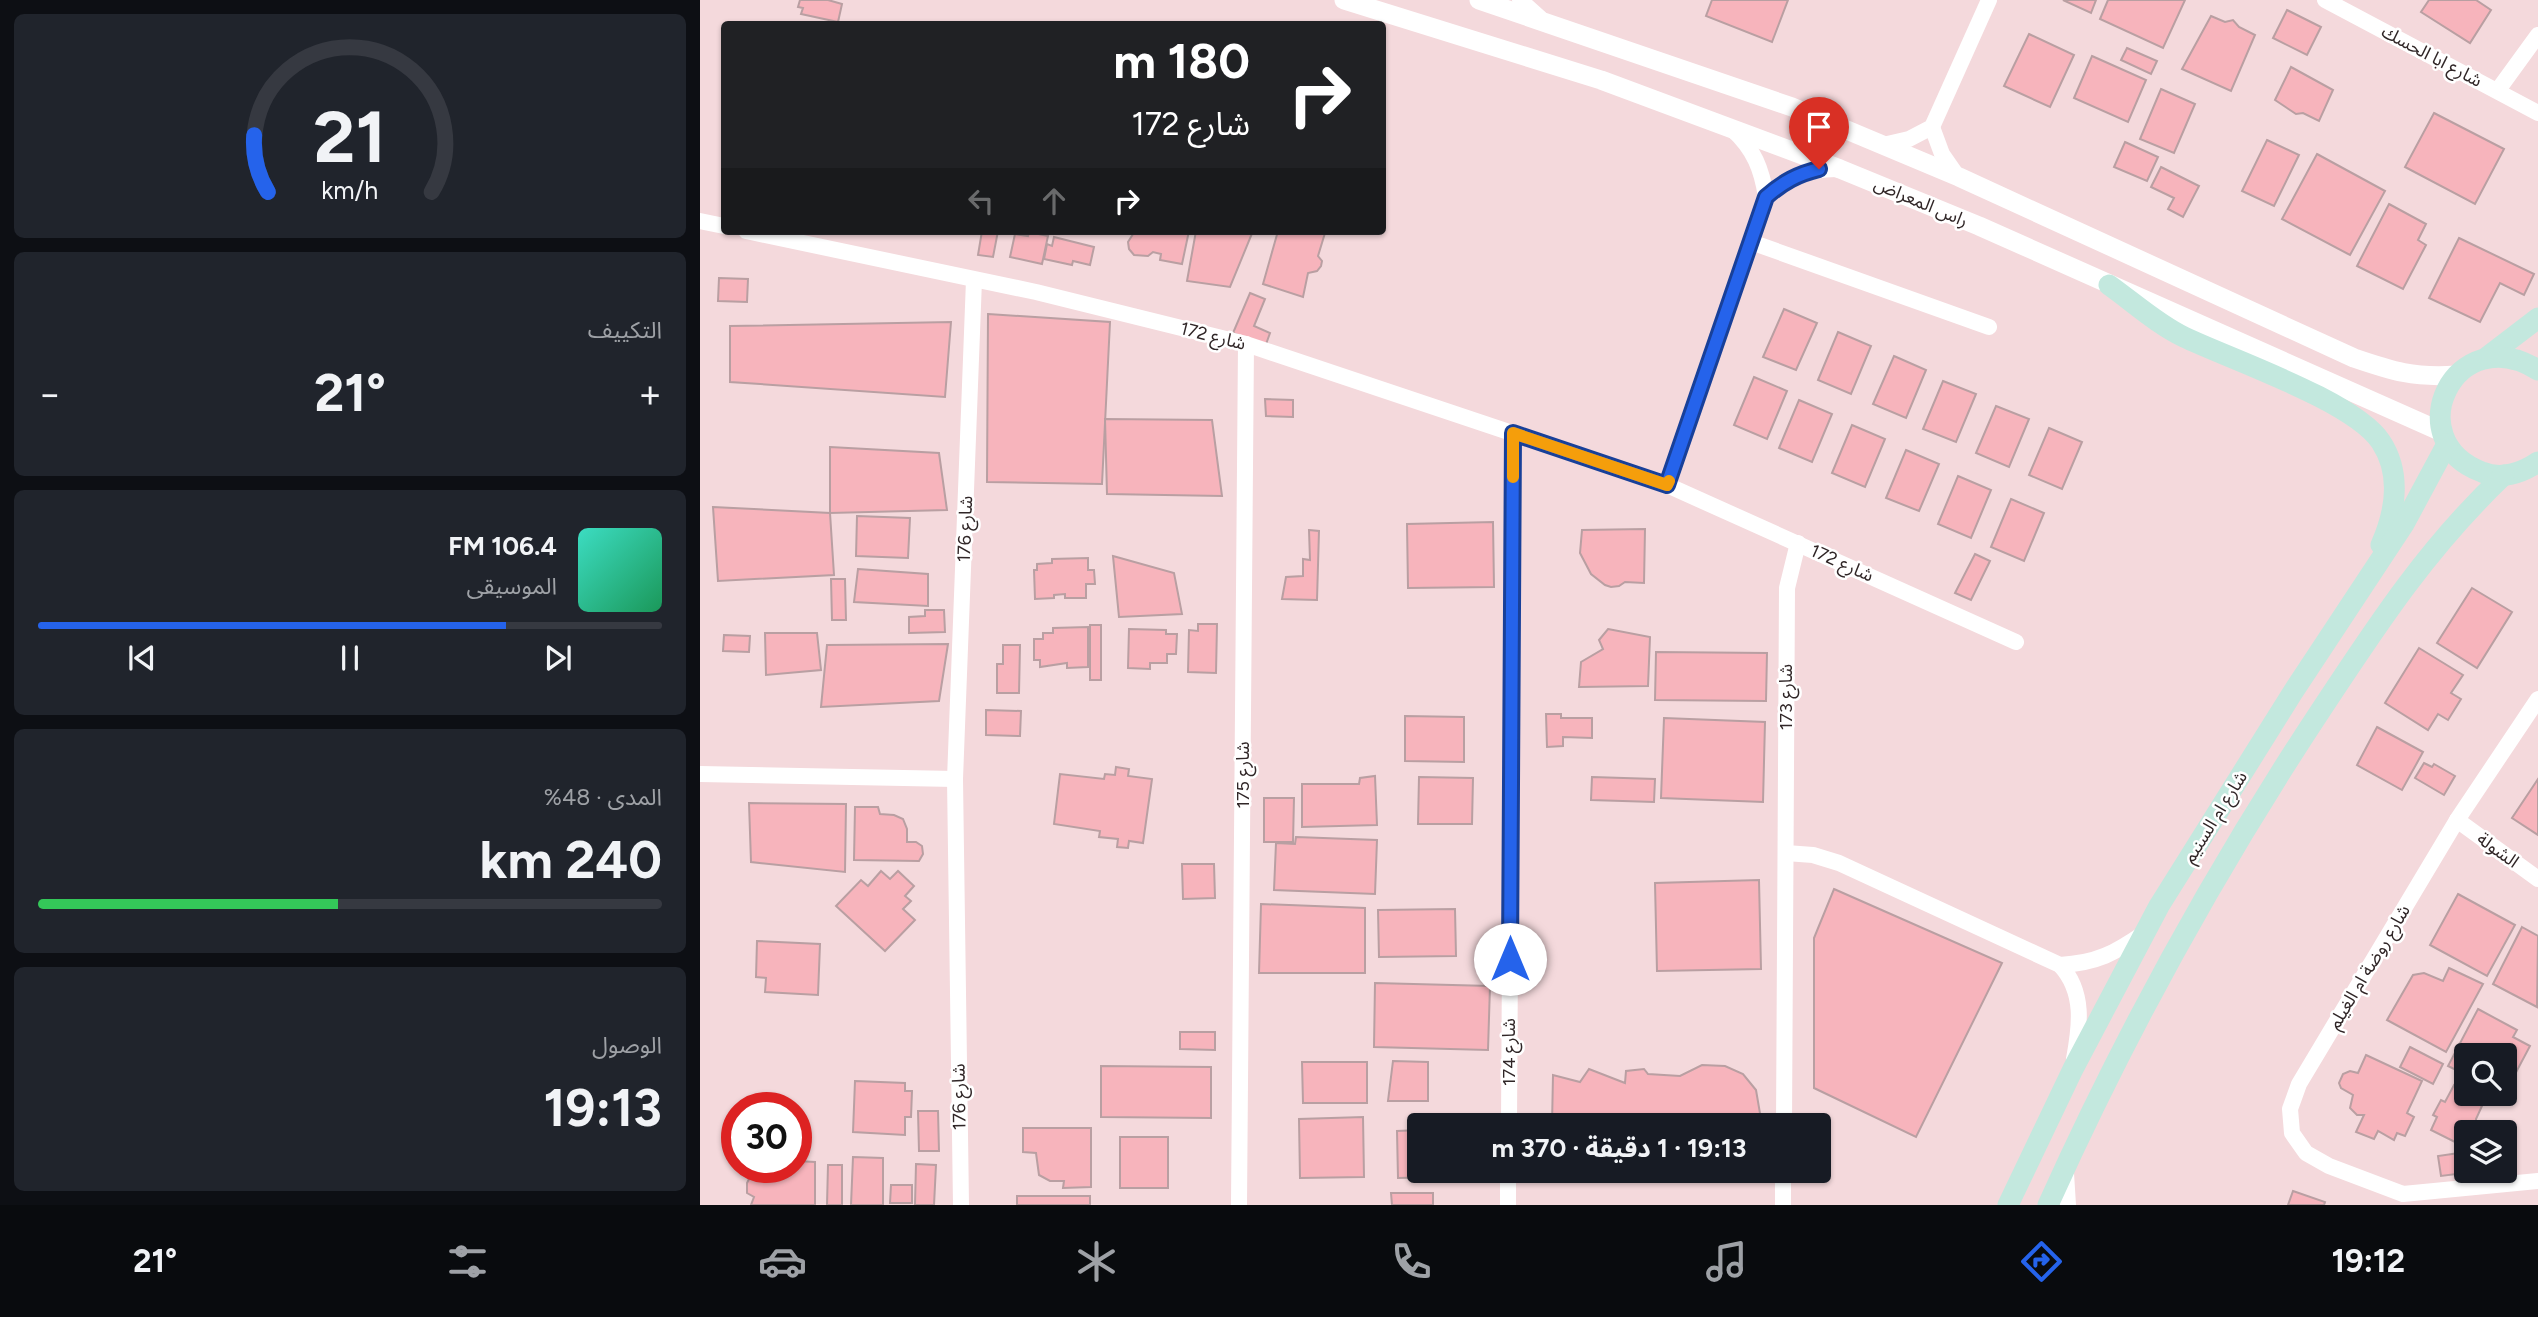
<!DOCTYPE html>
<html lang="ar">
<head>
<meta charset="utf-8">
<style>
  body { margin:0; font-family:Figtree,"Noto Sans Arabic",sans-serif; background:#20242c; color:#f1f3f6; direction:rtl; height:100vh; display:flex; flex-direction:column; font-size:26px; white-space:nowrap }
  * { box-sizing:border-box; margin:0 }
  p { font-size:23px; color:#9ea1a6 }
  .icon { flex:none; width:38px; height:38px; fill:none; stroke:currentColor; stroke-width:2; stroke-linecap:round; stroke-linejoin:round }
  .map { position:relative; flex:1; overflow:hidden; direction:ltr }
  .side { display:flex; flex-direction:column; gap:14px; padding:14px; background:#0d0f14; width:700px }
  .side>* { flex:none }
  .banner { position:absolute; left:21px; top:21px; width:665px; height:214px; border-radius:7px; box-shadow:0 2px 5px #0004; direction:rtl; background:#202124; color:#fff; overflow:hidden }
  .tools { position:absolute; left:1754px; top:1043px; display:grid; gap:14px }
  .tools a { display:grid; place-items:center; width:63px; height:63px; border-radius:7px; background:#171b24; box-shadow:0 2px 5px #0004; font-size:35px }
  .speed { position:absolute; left:21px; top:1092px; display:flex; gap:14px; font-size:35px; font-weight:700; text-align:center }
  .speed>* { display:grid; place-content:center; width:91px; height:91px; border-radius:50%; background:#171b24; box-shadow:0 2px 5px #0004; line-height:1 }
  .speed .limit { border:10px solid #d22; background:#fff; color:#111 }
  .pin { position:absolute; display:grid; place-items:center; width:60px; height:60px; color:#fff; margin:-72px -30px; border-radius:50% 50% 50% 0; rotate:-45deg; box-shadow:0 0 7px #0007 }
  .pin .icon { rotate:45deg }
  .me { position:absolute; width:77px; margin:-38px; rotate:0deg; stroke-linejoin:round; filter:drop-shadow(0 0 5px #0008) }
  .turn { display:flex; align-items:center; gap:24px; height:147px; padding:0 21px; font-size:32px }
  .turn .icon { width:91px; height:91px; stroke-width:2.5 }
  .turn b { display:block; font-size:49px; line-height:60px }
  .lanes { display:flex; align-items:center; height:66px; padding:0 21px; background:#0003; justify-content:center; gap:35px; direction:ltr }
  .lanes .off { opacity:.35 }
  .big { font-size:52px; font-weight:700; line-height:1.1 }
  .side .card { flex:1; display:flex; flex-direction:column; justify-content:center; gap:10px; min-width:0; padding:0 24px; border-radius:10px; background:#20242c }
  .side .dial { align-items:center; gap:0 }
  .dial svg { height:182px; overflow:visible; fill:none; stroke:#363941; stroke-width:7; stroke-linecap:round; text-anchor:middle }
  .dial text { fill:#f1f3f6; stroke:none }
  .song { display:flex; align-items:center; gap:21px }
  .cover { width:84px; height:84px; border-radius:10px; background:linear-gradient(135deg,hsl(170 70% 55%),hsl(150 70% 35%)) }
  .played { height:7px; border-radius:4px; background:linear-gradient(90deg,#2563eb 75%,#363941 75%) }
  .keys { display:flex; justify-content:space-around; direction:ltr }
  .heat { display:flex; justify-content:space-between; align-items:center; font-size:38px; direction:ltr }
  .charge { height:10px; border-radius:5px; background:linear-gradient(90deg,#34c759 48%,#363941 0) }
  .trip { position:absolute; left:707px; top:1113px; width:424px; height:70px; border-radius:7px; background:#171b24; box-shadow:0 2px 5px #0004; font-weight:700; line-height:70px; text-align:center; direction:rtl }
  .menu { display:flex; height:112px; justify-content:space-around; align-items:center; background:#090b0e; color:#9ea1a6 }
  .menu .icon { width:49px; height:49px }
  .menu .current { color:#2563eb }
  .menu b { font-size:32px; color:#f1f3f6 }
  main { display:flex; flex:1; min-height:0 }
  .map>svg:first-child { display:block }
  .building { fill:#f7b4bc; stroke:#b99fa2; stroke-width:2 }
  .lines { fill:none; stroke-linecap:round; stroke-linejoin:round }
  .minor { stroke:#fff; stroke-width:16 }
  .tertiary { stroke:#fff; stroke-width:19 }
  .secondary { stroke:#c3e8de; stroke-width:21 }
  .route-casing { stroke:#184099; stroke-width:18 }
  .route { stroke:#2563eb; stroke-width:12 }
  .slow { stroke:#f59e0b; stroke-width:12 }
  .labels { text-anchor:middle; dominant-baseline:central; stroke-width:5; stroke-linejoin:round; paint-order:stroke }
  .street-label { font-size:18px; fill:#302627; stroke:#fff }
</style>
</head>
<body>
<main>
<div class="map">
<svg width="1838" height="1205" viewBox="0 0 1838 1205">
  <rect width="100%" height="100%" fill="#f4d9dc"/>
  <g class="building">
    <polygon points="100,0 128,0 142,4 138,22 101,14 103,8 98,7"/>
    <polygon points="1012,0 1088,0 1072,42 1006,16"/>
    <polygon points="1363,0 1396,0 1391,13"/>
    <polygon points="1408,0 1485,0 1463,48 1400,19"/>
    <polygon points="1729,0 1776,0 1791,10 1770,43 1721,12"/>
    <polygon points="1587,10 1621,27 1607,55 1573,38"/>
    <polygon points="1511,16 1525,22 1533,20 1539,27 1555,35 1531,91 1482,69"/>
    <polygon points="1329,34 1374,55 1350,107 1304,86"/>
    <polygon points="1427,48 1457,61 1451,74 1421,60"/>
    <polygon points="1392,56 1446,80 1428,122 1374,98"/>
    <polygon points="1591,67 1633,90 1619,121 1603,113 1596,114 1575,100"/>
    <polygon points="1461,89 1495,104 1474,153 1440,139"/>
    <polygon points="1734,113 1804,149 1775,204 1705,167"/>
    <polygon points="1567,140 1599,155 1574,206 1542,191"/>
    <polygon points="1425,142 1458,157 1447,181 1414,167"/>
    <polygon points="1617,154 1685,191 1650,255 1582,219"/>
    <polygon points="1461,167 1499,186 1483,217 1468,209 1474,198 1451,187"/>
    <polygon points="1689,204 1726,224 1718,240 1726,245 1703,289 1657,266"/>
    <polygon points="282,231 298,231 293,257 278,255"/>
    <polygon points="435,231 489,231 482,264 460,260 461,254 453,252 448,256 434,255 429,249 428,242"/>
    <polygon points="496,231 553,231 530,287 487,281"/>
    <polygon points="578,231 625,233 618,256 622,261 621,266 617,271 608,273 603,297 563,284"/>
    <polygon points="329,232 348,236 342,264 310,257 315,234 328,236"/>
    <polygon points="354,237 394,247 390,265 373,261 372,265 344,259 347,244 352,246"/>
    <polygon points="1759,238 1834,274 1824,295 1800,283 1780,322 1729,298"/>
    <polygon points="19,278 48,279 47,302 18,301"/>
    <polygon points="550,293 565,299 554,326 570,333 565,347 533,333"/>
    <polygon points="1084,309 1117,323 1096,370 1063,357"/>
    <polygon points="288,314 410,322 402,484 287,482"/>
    <polygon points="251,322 245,397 30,382 30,326"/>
    <polygon points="1138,332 1171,346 1151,394 1118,380"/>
    <polygon points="1194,356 1226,370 1206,418 1173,404"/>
    <polygon points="1054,377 1087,391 1067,439 1034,425"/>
    <polygon points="1243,381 1276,394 1256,442 1223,429"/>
    <polygon points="565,399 593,400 593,417 566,416"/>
    <polygon points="1099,400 1132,414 1112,462 1079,448"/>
    <polygon points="1296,406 1329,419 1309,467 1276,453"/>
    <polygon points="405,419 512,420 522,496 407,494"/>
    <polygon points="1152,425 1185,439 1165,487 1132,473"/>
    <polygon points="1349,428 1382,442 1362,489 1329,475"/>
    <polygon points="130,447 239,453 247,510 130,513"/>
    <polygon points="1206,450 1239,464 1219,511 1186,498"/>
    <polygon points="1258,476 1291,490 1271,538 1238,524"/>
    <polygon points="1311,499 1344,513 1324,561 1291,547"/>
    <polygon points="13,507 130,513 134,575 18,581"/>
    <polygon points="157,516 210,518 208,558 156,556"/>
    <polygon points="793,522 794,587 708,588 707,524"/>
    <polygon points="945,529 944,583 925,582 919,586 911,587 905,585 891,574 880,553 882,530"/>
    <polygon points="609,530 619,531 617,600 582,599 586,577 603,576 603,559 610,560"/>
    <polygon points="1275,554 1290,561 1271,600 1255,593"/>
    <polygon points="413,556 474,573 482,614 419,617"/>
    <polygon points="388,558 388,570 394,570 395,584 386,584 386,598 365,598 365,594 354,595 354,598 335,599 334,570 337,570 337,564 352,563 352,559"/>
    <polygon points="158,569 228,574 228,606 154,602"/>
    <polygon points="131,579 145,579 146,620 132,620"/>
    <polygon points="1772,588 1812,612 1777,668 1737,643"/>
    <polygon points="225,610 244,610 245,632 209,633 209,617 225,616"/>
    <polygon points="498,624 517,624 516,673 488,672 489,630 498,631"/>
    <rect x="390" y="625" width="11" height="55"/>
    <polygon points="388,627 388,667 367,668 367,663 340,667 340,660 334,660 334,639 343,639 343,633 353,633 353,628"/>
    <polygon points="429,629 466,630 466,634 477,634 476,654 467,654 467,663 450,663 450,669 428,668"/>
    <polygon points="908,629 950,637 948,686 879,687 881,662 903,649 899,640"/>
    <polygon points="65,633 117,633 121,670 66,675"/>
    <polygon points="24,635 50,636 49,652 23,651"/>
    <polygon points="248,644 239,701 121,707 127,645"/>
    <polygon points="303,645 320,645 319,693 297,693 297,664 303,664"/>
    <polygon points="1719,648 1763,675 1751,693 1761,699 1748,720 1738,714 1728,730 1685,703"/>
    <polygon points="956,652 1067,653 1066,701 955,700"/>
    <polygon points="286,710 321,711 320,736 286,735"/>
    <polygon points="846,714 861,714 861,718 892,718 892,738 863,737 863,746 847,747"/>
    <polygon points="705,716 764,717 764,762 705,761"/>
    <polygon points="964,718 1065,722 1063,802 961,798"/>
    <polygon points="1677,727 1723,752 1702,790 1657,765"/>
    <polygon points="1724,763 1732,767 1734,764 1755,776 1744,795 1715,778"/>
    <polygon points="416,767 429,769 428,776 452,779 443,843 429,841 428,848 417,847 418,839 399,837 400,831 354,824 360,774 404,779 405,774 415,775"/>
    <polygon points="675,776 677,825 602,827 602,784 659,784 660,778"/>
    <polygon points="719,777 773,778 772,824 718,824"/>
    <polygon points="892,777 955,779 954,802 891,800"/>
    <polygon points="1838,779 1838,835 1812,818"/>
    <polygon points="564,798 594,798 593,842 564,842"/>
    <polygon points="49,803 146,804 145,872 51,862"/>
    <polygon points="155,807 178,807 180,814 194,815 203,819 207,829 207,842 216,842 222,846 223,854 219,861 154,860"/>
    <polygon points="596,837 677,840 675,894 574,890 576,843 595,844"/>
    <polygon points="482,864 514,864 515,898 483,899"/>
    <polygon points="181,871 190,879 198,871 214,886 205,896 211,901 203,909 215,920 185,951 136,906 161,880 168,886"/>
    <polygon points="1059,880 1061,969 957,971 955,883"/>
    <polygon points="1134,889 1302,963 1216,1137 1114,1088 1114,938"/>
    <polygon points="1758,894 1815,925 1787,976 1730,945"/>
    <polygon points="561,904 665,908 665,973 559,973"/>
    <polygon points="755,909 756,956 679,957 678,910"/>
    <polygon points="1822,927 1838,936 1837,1007 1793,984"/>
    <polygon points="57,941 120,944 118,995 65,992 66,978 56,977"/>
    <polygon points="1749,968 1783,984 1746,1052 1687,1020 1713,975 1724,973 1743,981"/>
    <polygon points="675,983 790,986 788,1050 674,1047"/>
    <polygon points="1778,1009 1817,1030 1813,1037 1830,1046 1804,1095 1801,1094 1804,1094 1804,1055 1766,1055 1766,1075 1748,1066"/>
    <polygon points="480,1032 515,1032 515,1050 480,1049"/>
    <polygon points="1710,1047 1743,1064 1733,1084 1700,1067"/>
    <polygon points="1666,1055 1722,1081 1707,1113 1714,1117 1705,1136 1697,1133 1694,1140 1678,1131 1674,1139 1656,1132 1664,1115 1657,1115 1650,1108 1653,1095 1641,1088 1639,1083 1643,1074 1650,1071 1658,1073"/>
    <polygon points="693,1061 728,1062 728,1101 688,1101"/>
    <polygon points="602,1062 667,1062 667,1103 603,1103"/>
    <polygon points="1002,1065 1025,1066 1043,1074 1056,1090 1062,1125 852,1125 853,1075 880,1082 889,1069 925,1083 926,1071 944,1069 948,1074 980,1076"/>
    <polygon points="401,1066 511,1067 511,1118 401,1117"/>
    <polygon points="155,1081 205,1083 205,1091 212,1091 211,1117 205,1117 205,1135 153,1132"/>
    <polygon points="1754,1085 1766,1091 1765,1097 1782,1106 1776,1119 1776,1127 1773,1131 1766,1132 1763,1146 1731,1130 1737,1117 1733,1115 1741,1100 1745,1102"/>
    <polygon points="218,1111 238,1111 239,1151 219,1151"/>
    <polygon points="663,1117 664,1177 600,1178 599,1119"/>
    <polygon points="323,1128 391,1128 391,1187 363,1188 364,1181 350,1181 339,1175 336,1153 323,1152"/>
    <polygon points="719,1130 719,1171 743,1171 743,1177 698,1178 697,1131"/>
    <rect x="420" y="1137" width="48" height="51"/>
    <polygon points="1766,1152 1766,1171 1780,1171 1741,1176 1738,1156"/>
    <polygon points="153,1157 183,1158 183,1205 151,1205"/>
    <polygon points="96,1161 115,1162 115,1205 51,1205 54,1197 47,1193 47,1183 50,1177 55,1175 55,1167 96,1167"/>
    <polygon points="216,1164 236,1165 234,1205 215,1205"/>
    <polygon points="128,1165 142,1165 142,1205 127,1205"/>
    <polygon points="191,1185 212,1185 212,1203 190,1203"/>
    <polygon points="1593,1191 1625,1202 1624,1205 1588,1205"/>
    <polygon points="691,1193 733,1193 733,1205 692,1205"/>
    <rect x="317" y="1196" width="73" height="9"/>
  </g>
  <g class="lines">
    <g class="minor">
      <polyline points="820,0 840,18"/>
      <polyline points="1625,0 1838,113"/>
      <polyline points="1798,90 1838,35"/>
      <polyline points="1232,127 1242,154 1258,177"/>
      <polyline points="1183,145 1209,139 1232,127 1289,0"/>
      <path d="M1066 197C1088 178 1107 169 1136 169"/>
      <polyline points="0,221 24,226"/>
      <polyline points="46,231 336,292 546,344 967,485 1316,642"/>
      <polyline points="1051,242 1289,327"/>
      <path d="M967 485 1066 197C1062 170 1054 149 1033 130"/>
      <polyline points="1838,699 1757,820 1599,1084 1590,1109 1592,1133 1606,1153 1629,1166 1703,1194 1838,1181"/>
      <polyline points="0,774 255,779"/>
      <polyline points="1757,820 1838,879"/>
      <path d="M1086 853 1113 855 1139 863 1360 965C1385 992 1380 1026 1374 1059"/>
      <path d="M1360 965C1397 963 1415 953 1444 933"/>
      <polyline points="809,1125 813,433"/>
      <polyline points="1084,1125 1087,588 1098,543"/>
      <polyline points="1366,1173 1368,1205"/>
      <polyline points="261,1205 255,779 274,280"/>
      <polyline points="539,1205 546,344"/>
      <polyline points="808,1205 808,1171"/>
      <polyline points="1083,1205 1083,1171"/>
    </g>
    <g class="tertiary">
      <polyline points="644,0 901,80 1140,169 1279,226 1742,432"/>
      <path d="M779 0 1092 107 1259 177 1654 358C1692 371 1714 378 1756 375"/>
    </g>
    <g class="secondary">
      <path d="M1409 285C1433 302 1457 324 1484 337 1532 360 1654 401 1681 442 1702 474 1695 513 1681 545"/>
      <polyline points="1787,357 1838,318"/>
      <path d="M1838 370C1755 318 1697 440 1782 472 1801 480 1822 473 1838 462"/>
      <polyline points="1308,1205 1373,1069 1459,906 1593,692 1704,524 1747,444"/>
      <path d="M1348 1205C1425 1034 1516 869 1619 713 1677 625 1727 548 1804 475"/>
    </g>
  </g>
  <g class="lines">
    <g class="route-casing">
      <path id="route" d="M810 959 813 433 967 485 1066 197C1083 182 1098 174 1119 169"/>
    </g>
    <use href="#route" class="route"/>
    <polyline class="slow" points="813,477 813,433 967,485 969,481"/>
  </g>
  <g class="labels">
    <g class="street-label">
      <text transform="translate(1732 56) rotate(28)">شارع ابا الحسك</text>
      <text transform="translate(1221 202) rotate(23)">راس المعراض</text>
      <text transform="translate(513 336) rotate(14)">شارع 172</text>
      <text transform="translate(265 529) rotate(-88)">شارع 176</text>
      <text transform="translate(1142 563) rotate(24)">شارع 172</text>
      <text transform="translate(1086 697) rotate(-90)">شارع 173</text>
      <text transform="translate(543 775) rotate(-90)">شارع 175</text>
      <text transform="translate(1515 817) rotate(-58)">شارع ام السنيم</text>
      <text transform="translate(1798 850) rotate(36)">الشولة</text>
      <text transform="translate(1669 967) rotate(-59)">شارع روضة ام الغيلم</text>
      <text transform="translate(809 1052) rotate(-90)">شارع 174</text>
      <text transform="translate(259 1097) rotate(-91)">شارع 176</text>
    </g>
  </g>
</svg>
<div class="tools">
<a><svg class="icon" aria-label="search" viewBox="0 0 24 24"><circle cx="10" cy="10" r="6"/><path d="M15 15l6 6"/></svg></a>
<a><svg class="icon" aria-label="layers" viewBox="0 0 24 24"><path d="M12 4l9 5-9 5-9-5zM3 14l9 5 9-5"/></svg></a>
</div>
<div class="speed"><div class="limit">30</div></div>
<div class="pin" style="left:1119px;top:169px;background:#d93025"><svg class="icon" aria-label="arrive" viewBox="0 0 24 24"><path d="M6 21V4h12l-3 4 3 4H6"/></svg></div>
<svg class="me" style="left:810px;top:959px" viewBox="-20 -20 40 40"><circle r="19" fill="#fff"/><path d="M0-13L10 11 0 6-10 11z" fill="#2563eb"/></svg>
<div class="trip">19:13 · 1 دقيقة · 370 m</div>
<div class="banner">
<div class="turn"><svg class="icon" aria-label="right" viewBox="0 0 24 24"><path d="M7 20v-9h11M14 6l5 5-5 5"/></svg><div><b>180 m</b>شارع 172</div></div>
<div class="lanes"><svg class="icon off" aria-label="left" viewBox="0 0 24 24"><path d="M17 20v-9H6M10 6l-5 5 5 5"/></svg><svg class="icon off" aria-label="ahead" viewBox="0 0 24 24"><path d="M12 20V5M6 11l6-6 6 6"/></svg><svg class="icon" aria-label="right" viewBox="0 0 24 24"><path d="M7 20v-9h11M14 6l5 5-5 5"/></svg></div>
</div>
</div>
<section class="side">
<div class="card dial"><svg viewBox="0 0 100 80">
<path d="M14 69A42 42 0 1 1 86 69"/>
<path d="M14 69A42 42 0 0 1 8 44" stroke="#2563eb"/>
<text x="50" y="56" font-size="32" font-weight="700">21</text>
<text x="50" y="72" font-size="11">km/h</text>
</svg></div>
<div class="card"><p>التكييف</p>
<div class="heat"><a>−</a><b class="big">21°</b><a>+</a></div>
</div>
<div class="card">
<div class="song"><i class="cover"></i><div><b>106.4 FM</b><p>الموسيقى</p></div></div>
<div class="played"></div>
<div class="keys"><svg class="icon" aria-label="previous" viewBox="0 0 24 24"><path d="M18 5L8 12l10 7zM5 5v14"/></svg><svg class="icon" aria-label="pause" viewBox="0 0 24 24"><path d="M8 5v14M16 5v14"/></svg><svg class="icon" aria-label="next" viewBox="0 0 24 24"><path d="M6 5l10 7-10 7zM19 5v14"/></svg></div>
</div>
<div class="card"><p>المدى · 48%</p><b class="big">240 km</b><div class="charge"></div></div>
<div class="card"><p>الوصول</p><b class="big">19:13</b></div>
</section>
</main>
<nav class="menu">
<b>19:12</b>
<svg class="icon current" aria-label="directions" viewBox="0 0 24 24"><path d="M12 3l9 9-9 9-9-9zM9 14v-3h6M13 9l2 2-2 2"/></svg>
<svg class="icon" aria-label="music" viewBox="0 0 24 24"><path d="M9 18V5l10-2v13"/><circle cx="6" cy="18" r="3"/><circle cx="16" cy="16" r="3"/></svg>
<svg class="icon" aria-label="phone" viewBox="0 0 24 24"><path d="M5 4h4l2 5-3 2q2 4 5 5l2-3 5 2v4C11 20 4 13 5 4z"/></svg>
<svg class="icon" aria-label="climate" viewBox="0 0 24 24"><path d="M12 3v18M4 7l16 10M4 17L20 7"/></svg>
<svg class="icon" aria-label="car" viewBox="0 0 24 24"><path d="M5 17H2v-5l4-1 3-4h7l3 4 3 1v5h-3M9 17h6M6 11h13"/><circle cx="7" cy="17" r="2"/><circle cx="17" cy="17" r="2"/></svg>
<svg class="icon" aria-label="filters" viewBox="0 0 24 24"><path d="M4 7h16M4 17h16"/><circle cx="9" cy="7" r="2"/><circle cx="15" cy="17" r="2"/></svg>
<b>21°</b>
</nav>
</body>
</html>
